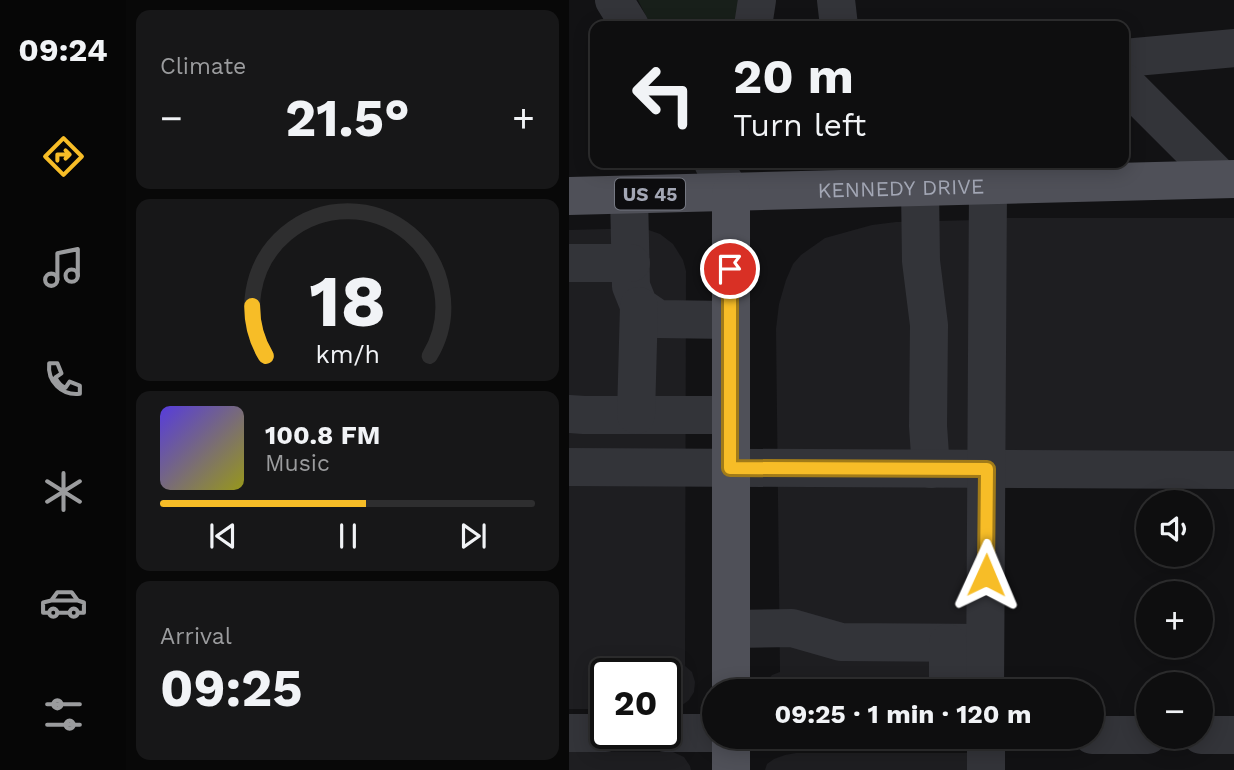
<!DOCTYPE html>
<html lang="en">
<head>
<meta charset="utf-8">
<style>
  body { margin:0; font-family:"Work Sans",sans-serif; background:#171718; color:#f1f3f6; height:100vh; display:flex; flex-direction:column; font-size:26px; white-space:nowrap }
  * { box-sizing:border-box; margin:0 }
  p { font-size:23px; color:#9b9c9e }
  .icon { flex:none; width:38px; height:38px; fill:none; stroke:currentColor; stroke-width:2; stroke-linecap:round; stroke-linejoin:round }
  .map { position:relative; flex:1; overflow:hidden }
  .drawer { display:flex; flex-direction:column; gap:10px; padding:10px; background:#080808; width:443px }
  .drawer>* { flex:none }
  .guide { position:absolute; left:21px; top:21px; width:539px; height:147px; border-radius:14px; box-shadow:0 4px 18px #0003,0 0 0 2px #2e2e2f; background:#0e0e0f; color:#f1f3f6; overflow:hidden }
  .buttons { position:absolute; left:567px; top:490px; display:grid; gap:14px }
  .buttons a { display:grid; place-items:center; width:77px; height:77px; border-radius:50%; background:#0e0e0f; box-shadow:0 4px 18px #0003,0 0 0 2px #2e2e2f; font-size:35px }
  .speed { position:absolute; left:21px; top:658px; display:flex; gap:14px; font-size:35px; font-weight:700; text-align:center }
  .speed>* { display:grid; place-content:center; width:91px; height:91px; border-radius:50%; background:#0e0e0f; box-shadow:0 4px 18px #0003,0 0 0 2px #2e2e2f; line-height:1 }
  .speed .limit { border:4px solid #111; border-radius:10px; background:#fff; color:#111 }
  .pin { position:absolute; display:grid; place-items:center; width:60px; height:60px; color:#fff; margin:-30px; border:4px solid #fff; border-radius:50%; box-shadow:0 2px 7px #0007 }
  .me { position:absolute; width:77px; margin:-38px; rotate:1deg; stroke-linejoin:round; filter:drop-shadow(0 0 5px #0008) }
  .turn { display:flex; align-items:center; gap:24px; height:147px; padding:0 28px; font-size:32px }
  .turn .icon { width:91px; height:91px; stroke-width:2.5 }
  .turn b { display:block; font-size:49px; line-height:60px }
  .big { font-size:52px; font-weight:700; line-height:1.1 }
  .drawer .card { flex:1; display:flex; flex-direction:column; justify-content:center; gap:10px; min-width:0; padding:0 24px; border-radius:14px; background:#171718 }
  .drawer .dial { align-items:center; gap:0 }
  .dial svg { height:182px; overflow:visible; fill:none; stroke:#2e2e2f; stroke-width:7; stroke-linecap:round; text-anchor:middle }
  .dial text { fill:#f1f3f6; stroke:none }
  .song { display:flex; align-items:center; gap:21px }
  .cover { width:84px; height:84px; border-radius:10px; background:linear-gradient(135deg,hsl(250 70% 55%),hsl(60 70% 35%)) }
  .played { height:7px; border-radius:4px; background:linear-gradient(90deg,#f7bd27 55%,#2e2e2f 55%) }
  .keys { display:flex; justify-content:space-around; direction:ltr }
  .heat { display:flex; justify-content:space-between; align-items:center; font-size:38px; direction:ltr }
  .trip { position:absolute; left:133px; top:679px; width:402px; height:70px; border-radius:35px; background:#0e0e0f; box-shadow:0 4px 18px #0003,0 0 0 2px #2e2e2f; font-weight:700; line-height:70px; text-align:center }
  main { display:flex; flex:1; min-height:0 }
  .tabs { display:flex; flex-direction:column; width:126px; justify-content:space-around; align-items:center; background:#060606; color:#9b9c9e }
  .tabs .icon { width:49px; height:49px }
  .tabs .selected { color:#f7bd27 }
  .tabs b { font-size:32px; color:#f1f3f6 }
  .map>svg:first-child { display:block }
  .built { fill:#1e1e21 }
  .green { fill:#181f1a }
  .lines { fill:none; stroke-linecap:round; stroke-linejoin:round }
  .minor { stroke:#333439; stroke-width:38 }
  .major { stroke:#4f5058; stroke-width:38 }
  .route-casing { stroke:#a17b19; stroke-width:18 }
  .route { stroke:#f7bd27; stroke-width:12 }
  .labels { text-anchor:middle; dominant-baseline:central; stroke-width:7; stroke-linejoin:round; paint-order:stroke }
  .shield { fill:#0d0d0f; stroke:#767983; stroke-width:2 }
  .shield-label { font-size:19px; font-weight:bold; fill:#a3a7b5 }
  .street-label { font-size:21px; fill:#a3a7b5; stroke:#0d0d0f }
</style>
</head>
<body>
<main>
<nav class="tabs">
<b>09:24</b>
<svg class="icon selected" aria-label="directions" viewBox="0 0 24 24"><path d="M12 3l9 9-9 9-9-9zM9 14v-3h6M13 9l2 2-2 2"/></svg>
<svg class="icon" aria-label="music" viewBox="0 0 24 24"><path d="M9 18V5l10-2v13"/><circle cx="6" cy="18" r="3"/><circle cx="16" cy="16" r="3"/></svg>
<svg class="icon" aria-label="phone" viewBox="0 0 24 24"><path d="M5 4h4l2 5-3 2q2 4 5 5l2-3 5 2v4C11 20 4 13 5 4z"/></svg>
<svg class="icon" aria-label="climate" viewBox="0 0 24 24"><path d="M12 3v18M4 7l16 10M4 17L20 7"/></svg>
<svg class="icon" aria-label="car" viewBox="0 0 24 24"><path d="M5 17H2v-5l4-1 3-4h7l3 4 3 1v5h-3M9 17h6M6 11h13"/><circle cx="7" cy="17" r="2"/><circle cx="17" cy="17" r="2"/></svg>
<svg class="icon" aria-label="filters" viewBox="0 0 24 24"><path d="M4 7h16M4 17h16"/><circle cx="9" cy="7" r="2"/><circle cx="15" cy="17" r="2"/></svg>
</nav>
<section class="drawer">
<div class="card"><p>Climate</p>
<div class="heat"><a>−</a><b class="big">21.5°</b><a>+</a></div>
</div>
<div class="card dial"><svg viewBox="0 0 100 80">
<path d="M14 69A42 42 0 1 1 86 69"/>
<path d="M14 69A42 42 0 0 1 8 47" stroke="#f7bd27"/>
<text x="50" y="56" font-size="32" font-weight="700">18</text>
<text x="50" y="72" font-size="11">km/h</text>
</svg></div>
<div class="card">
<div class="song"><i class="cover"></i><div><b>100.8 FM</b><p>Music</p></div></div>
<div class="played"></div>
<div class="keys"><svg class="icon" aria-label="previous" viewBox="0 0 24 24"><path d="M18 5L8 12l10 7zM5 5v14"/></svg><svg class="icon" aria-label="pause" viewBox="0 0 24 24"><path d="M8 5v14M16 5v14"/></svg><svg class="icon" aria-label="next" viewBox="0 0 24 24"><path d="M6 5l10 7-10 7zM19 5v14"/></svg></div>
</div>
<div class="card"><p>Arrival</p><b class="big">09:25</b></div>
</section>
<div class="map">
<svg width="666" height="770" viewBox="0 0 666 770">
  <rect width="100%" height="100%" fill="#121214"/>
  <g class="built">
    <polygon points="427,218 665,218 665,478 428,478"/>
    <polygon points="409,220 408,691 198,691 198,681 203,675 211,672 207,329 210,304 217,280 224,264 232,255 256,238 303,225 327,222"/>
    <polygon points="74,228 91,234 104,244 114,260 117,271 116,666 123,672 126,682 125,692 120,700 112,706 96,708 96,674 37,674 37,709 0,709 0,230"/>
    <polygon points="0,751 104,752 115,757 121,766 122,770 0,770"/>
    <polygon points="227,753 408,753 408,770 196,770 198,764 205,759 216,755"/>
  </g>
  <polygon class="green" points="69,0 170,0 168,26 82,26"/>
  <g class="lines">
    <g class="minor">
      <polyline points="45,0 61,26"/>
      <polyline points="267,0 270,26"/>
      <polyline points="184,26 188,0"/>
      <polyline points="555,58 666,48"/>
      <polyline points="555,82 652,179"/>
      <polyline points="144,163 162,193"/>
      <polyline points="351,188 352,261 360,325 359,426 362,469"/>
      <polyline points="60,195 62,286 70,306 89,319 161,320"/>
      <polyline points="0,263 62,263"/>
      <polyline points="0,414 15,415 161,415"/>
      <polyline points="67,415 70,306"/>
      <polyline points="0,467 666,470"/>
      <polyline points="162,629 223,628 272,642 416,643"/>
      <polyline points="379,691 379,643"/>
      <polyline points="416,691 419,187 450,163"/>
      <polyline points="0,733 37,733"/>
      <polyline points="96,733 145,733"/>
      <polyline points="523,735 579,735"/>
      <polyline points="632,735 666,735"/>
      <polyline points="417,770 417,737"/>
    </g>
    <g class="major">
      <path id="s1" d="M0 196 666 179"/>
      <polyline points="162,691 162,193"/>
      <polyline points="162,770 162,737"/>
    </g>
  </g>
  <g class="lines">
    <g class="route-casing">
      <polyline id="route" points="161,269 161,468 418,469 417,575"/>
    </g>
    <use href="#route" class="route"/>
  </g>
  <g class="labels">
    <rect class="shield" x="46" y="178.5" width="70" height="31" rx="5"/>
    <g class="shield-label">
      <text x="81" y="194">US 45</text>
    </g>
    <g class="street-label">
      <text stroke="none"><textPath href="#s1" startOffset="332">KENNEDY DRIVE</textPath></text>
    </g>
  </g>
</svg>
<div class="buttons">
<a><svg class="icon" aria-label="sound" viewBox="0 0 24 24"><path d="M4 9h4l5-4v14l-5-4H4zM17 9q2 3 0 6"/></svg></a>
<a>+</a>
<a>−</a>
</div>
<div class="speed"><div class="limit">20</div></div>
<div class="pin" style="left:161px;top:269px;background:#d93025"><svg class="icon" aria-label="arrive" viewBox="0 0 24 24"><path d="M6 21V4h12l-3 4 3 4H6"/></svg></div>
<svg class="me" style="left:417px;top:575px" viewBox="-20 -20 40 40"><path d="M0-17L14 15 0 8-14 15z" fill="#f7bd27" stroke="#fff" stroke-width="4"/></svg>
<div class="trip">09:25 · 1 min · 120 m</div>
<div class="guide">
<div class="turn"><svg class="icon" aria-label="left" viewBox="0 0 24 24"><path d="M17 20v-9H6M10 6l-5 5 5 5"/></svg><div><b>20 m</b>Turn left</div></div>
</div>
</div>
</main>
</body>
</html>
